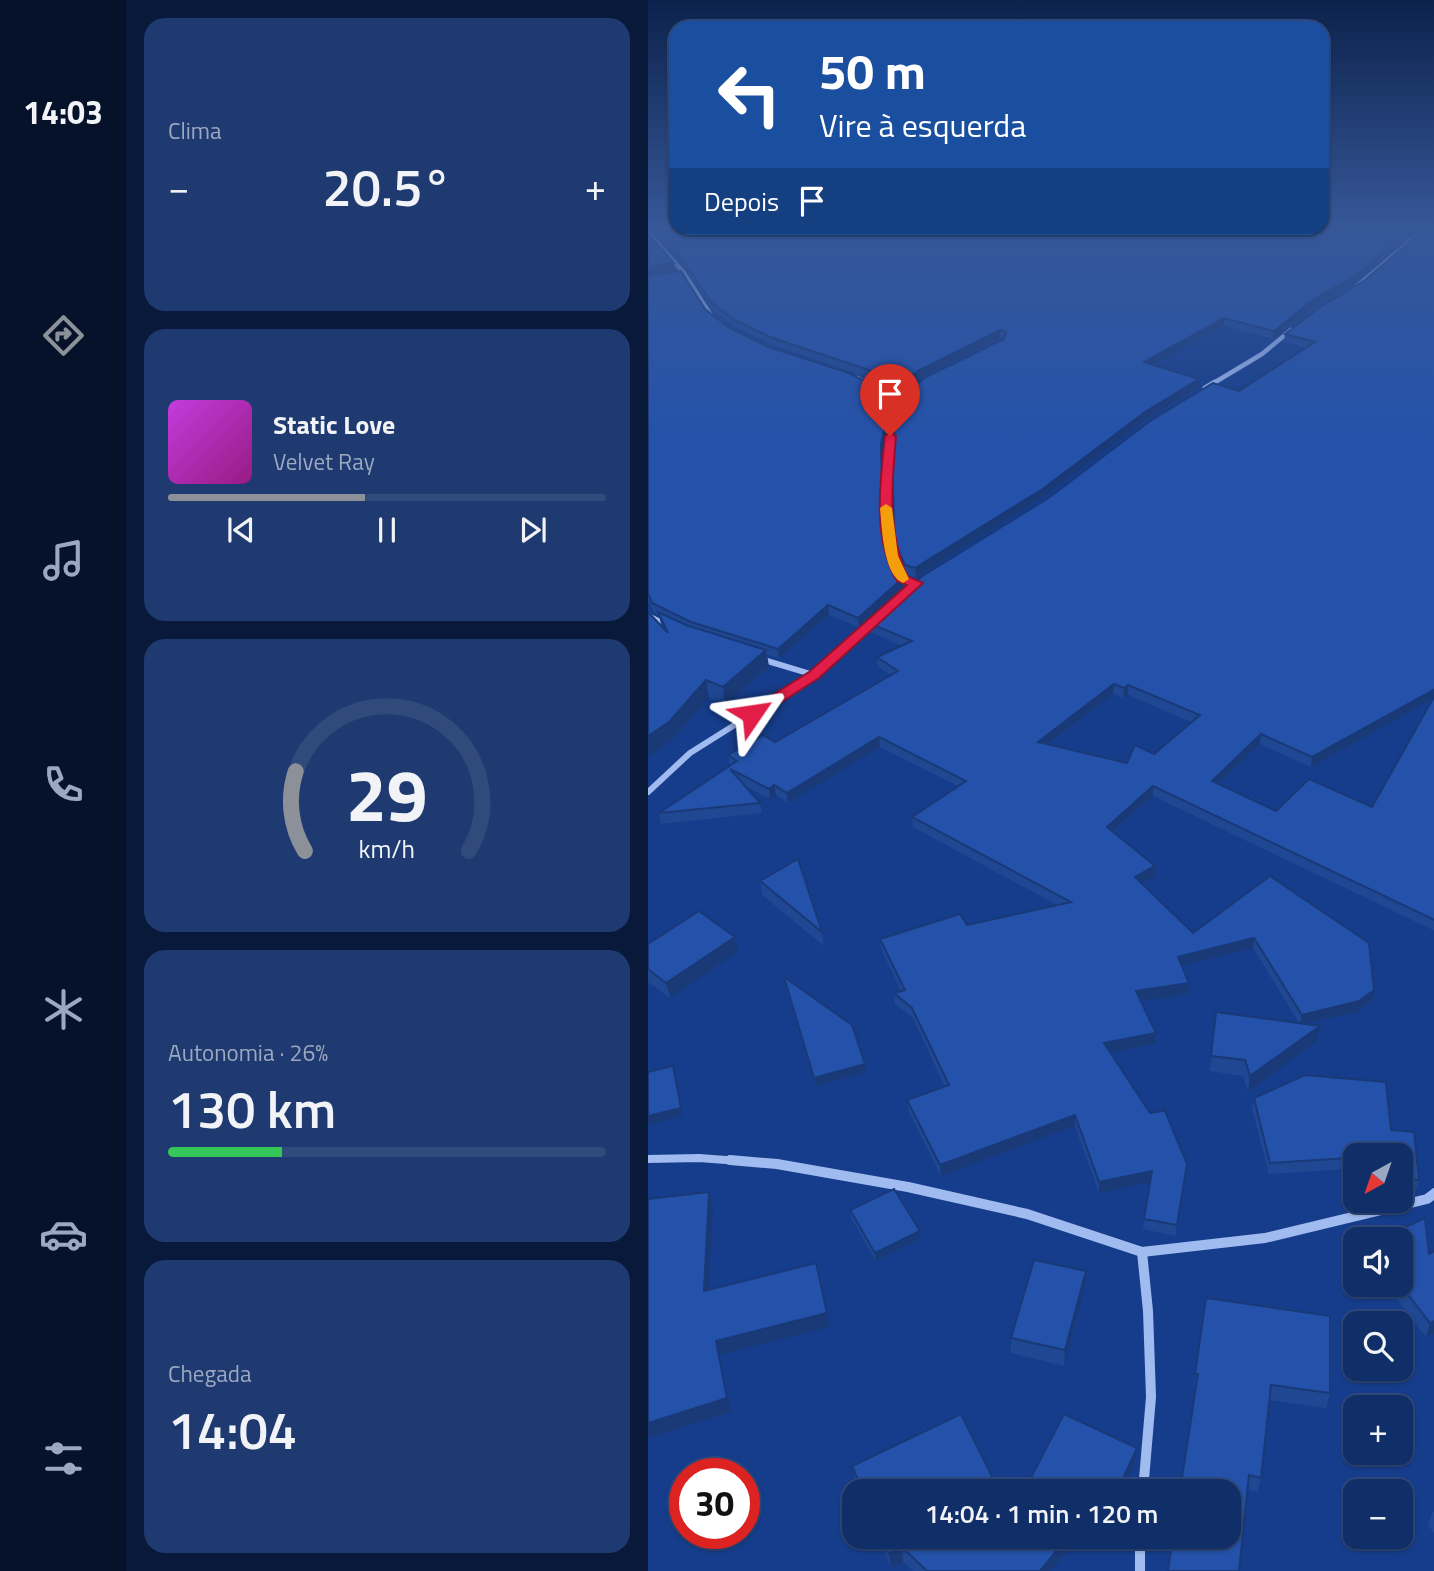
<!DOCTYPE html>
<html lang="pt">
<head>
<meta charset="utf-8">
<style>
  body { margin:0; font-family:"Titillium Web",sans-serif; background:#1e3a71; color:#f1f3f6; height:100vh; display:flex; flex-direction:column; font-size:26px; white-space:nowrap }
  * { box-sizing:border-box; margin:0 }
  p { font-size:23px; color:#9ca8c0 }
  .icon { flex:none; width:38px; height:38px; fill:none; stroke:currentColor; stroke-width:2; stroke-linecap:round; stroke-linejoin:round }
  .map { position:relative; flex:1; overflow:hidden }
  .details { display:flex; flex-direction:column; gap:18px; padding:18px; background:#091939; width:522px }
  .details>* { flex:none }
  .top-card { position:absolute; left:21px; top:21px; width:660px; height:214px; border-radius:21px; box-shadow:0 2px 5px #0004,0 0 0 2px #304a7c; background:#1a4fa0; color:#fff; overflow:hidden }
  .needle { width:46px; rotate:220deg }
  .controls { position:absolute; left:695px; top:1143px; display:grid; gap:14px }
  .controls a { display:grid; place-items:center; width:70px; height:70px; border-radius:14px; background:#102e68; box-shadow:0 2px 5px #0004,0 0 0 2px #304a7c; font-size:35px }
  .speed { position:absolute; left:21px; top:1458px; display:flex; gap:14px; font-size:35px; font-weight:700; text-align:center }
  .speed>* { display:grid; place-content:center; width:91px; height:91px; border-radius:50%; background:#102e68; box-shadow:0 2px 5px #0004,0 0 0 2px #304a7c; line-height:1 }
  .speed .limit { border:10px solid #d22; background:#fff; color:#111 }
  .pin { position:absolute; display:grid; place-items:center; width:60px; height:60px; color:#fff; margin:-72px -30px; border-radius:50% 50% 50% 0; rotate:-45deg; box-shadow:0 0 7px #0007 }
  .pin .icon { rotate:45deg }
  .me { position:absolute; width:77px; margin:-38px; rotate:58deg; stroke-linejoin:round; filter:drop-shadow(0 0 5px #0008) }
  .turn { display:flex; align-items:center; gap:24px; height:147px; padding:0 35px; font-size:32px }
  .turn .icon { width:91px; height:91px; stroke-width:2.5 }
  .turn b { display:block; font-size:49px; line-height:60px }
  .then { display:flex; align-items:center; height:66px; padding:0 35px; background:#0003; gap:14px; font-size:26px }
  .big { font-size:52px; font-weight:600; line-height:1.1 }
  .details .widget { flex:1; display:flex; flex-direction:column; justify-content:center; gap:10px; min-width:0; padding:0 24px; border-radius:21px; background:#1e3a71 }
  .details .dial { align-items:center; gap:0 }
  .dial svg { height:182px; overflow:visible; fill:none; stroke:#304a7c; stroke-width:7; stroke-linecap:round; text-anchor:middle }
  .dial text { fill:#f1f3f6; stroke:none }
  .song { display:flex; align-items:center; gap:21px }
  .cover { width:84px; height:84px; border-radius:10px; background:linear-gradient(135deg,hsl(290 70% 55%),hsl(310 70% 35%)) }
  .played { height:7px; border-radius:4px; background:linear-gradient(90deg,#8c9099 45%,#304a7c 45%) }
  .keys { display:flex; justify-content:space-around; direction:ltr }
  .heat { display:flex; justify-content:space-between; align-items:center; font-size:38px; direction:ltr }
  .charge { height:10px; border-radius:5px; background:linear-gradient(90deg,#34c759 26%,#304a7c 0) }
  .trip { position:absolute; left:194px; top:1479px; width:399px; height:70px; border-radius:21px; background:#102e68; box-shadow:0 2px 5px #0004,0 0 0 2px #304a7c; font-weight:600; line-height:70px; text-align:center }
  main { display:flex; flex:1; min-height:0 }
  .tabs { display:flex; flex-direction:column; width:126px; justify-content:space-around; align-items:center; background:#06122a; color:#9ca8c0 }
  .tabs .icon { width:49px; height:49px }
  .tabs .current { color:#8c9099 }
  .tabs b { font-size:32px; color:#f1f3f6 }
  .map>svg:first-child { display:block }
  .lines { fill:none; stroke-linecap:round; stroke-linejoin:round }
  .street-far4 { stroke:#a0bbef; stroke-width:4.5 }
  .street-far3 { stroke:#a0bbef; stroke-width:5 }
  .street-far2 { stroke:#a0bbef; stroke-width:6 }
  .street-far1 { stroke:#a0bbef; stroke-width:8 }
  .street { stroke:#a0bbef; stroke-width:10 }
  .wall { fill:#1f4792; fill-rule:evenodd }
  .shaded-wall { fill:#193977 }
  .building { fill:#2452aa; stroke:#193977; stroke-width:2; fill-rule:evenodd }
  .route { fill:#e11d48; stroke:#92132f; stroke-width:2 }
  .slow { fill:#f59e0b }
</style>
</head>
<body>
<main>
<nav class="tabs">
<b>14:03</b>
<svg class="icon current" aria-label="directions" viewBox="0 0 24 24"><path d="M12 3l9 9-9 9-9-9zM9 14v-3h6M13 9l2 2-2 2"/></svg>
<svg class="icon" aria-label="music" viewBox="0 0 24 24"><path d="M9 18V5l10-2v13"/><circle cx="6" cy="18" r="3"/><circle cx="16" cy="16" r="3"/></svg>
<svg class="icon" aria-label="phone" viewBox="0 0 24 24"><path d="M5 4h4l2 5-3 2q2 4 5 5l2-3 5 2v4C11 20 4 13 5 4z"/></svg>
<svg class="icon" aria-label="climate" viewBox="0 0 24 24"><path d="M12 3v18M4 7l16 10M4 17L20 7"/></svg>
<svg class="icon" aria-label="car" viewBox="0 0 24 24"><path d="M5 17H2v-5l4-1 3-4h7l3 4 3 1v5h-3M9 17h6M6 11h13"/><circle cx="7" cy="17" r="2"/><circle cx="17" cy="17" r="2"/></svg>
<svg class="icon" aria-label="filters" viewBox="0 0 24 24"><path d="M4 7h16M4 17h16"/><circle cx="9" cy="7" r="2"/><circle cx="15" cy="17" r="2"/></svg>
</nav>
<section class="details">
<div class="widget"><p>Clima</p>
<div class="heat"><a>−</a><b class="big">20.5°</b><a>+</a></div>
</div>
<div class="widget">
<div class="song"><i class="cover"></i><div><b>Static Love</b><p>Velvet Ray</p></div></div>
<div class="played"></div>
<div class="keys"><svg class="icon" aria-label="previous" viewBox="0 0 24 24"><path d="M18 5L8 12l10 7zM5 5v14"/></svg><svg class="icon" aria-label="pause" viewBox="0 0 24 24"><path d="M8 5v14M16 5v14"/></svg><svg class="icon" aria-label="next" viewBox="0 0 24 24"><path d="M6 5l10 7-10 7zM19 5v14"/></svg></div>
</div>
<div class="widget dial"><svg viewBox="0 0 100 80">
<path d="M14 69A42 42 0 1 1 86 69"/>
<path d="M14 69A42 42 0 0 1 10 34" stroke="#8c9099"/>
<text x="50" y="56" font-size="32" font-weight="700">29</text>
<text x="50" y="72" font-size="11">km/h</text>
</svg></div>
<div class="widget"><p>Autonomia · 26%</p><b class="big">130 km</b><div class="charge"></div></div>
<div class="widget"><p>Chegada</p><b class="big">14:04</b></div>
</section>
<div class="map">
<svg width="787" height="1571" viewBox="0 0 787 1571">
  <rect width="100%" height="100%" fill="#163d8b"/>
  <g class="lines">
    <g class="street-far4">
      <polyline points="0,232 36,273 64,317"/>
      <polyline points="708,287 781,225"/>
      <polyline points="209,378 221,384"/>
      <polyline points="564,384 614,354 643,330"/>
    </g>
    <g class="street-far3">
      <polyline points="217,382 252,399"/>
      <polyline points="557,388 567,382"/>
      <path d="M260 393C226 435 232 532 254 579L269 583"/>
    </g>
    <g class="street-far2">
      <polyline points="0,616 20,626"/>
      <polyline points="113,659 166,675"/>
      <polyline points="0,792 42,753 166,675 228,620"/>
    </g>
    <polyline class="street-far1" points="0,1159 51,1158 104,1162"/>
    <g class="street">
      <polyline points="82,1160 129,1164 260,1187 379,1214 494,1252 617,1238 779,1199 787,1193"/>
      <polyline points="494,1252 500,1311 503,1397 495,1491"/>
      <polyline points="492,1536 492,1571"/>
    </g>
  </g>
  <g class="wall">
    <polygon points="0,225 28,225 710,280 664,307 625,339 576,326 505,365 551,379 551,387 496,421 396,497 268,577 258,575 249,555 246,530 356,339 352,338 271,378 252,393 218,377 123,344 86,326 65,310 36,265 4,229 0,228"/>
    <path d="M787 225V931L505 796 465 832 507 866V877L494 884 545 933 622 876 726 990 724 1001 709 1012 658 1024 669 1041 600 1092 595 1076 562 1071 568 1012 651 1023 605 948 534 966 540 994 493 1001 507 1044 462 1053 538 1174 528 1236 495 1229 502 1182 451 1193 427 1126 293 1176 260 1110 259 1100 297 1087 265 1018 247 1004 246 993 253 991 233 949 232 939 319 925 409 905 265 827 264 817 310 786 232 747 140 803 128 795 122 799 97 786 112 803 114 813 13 824 11 813 82 765 80 755 127 742 243 675 230 667 229 657 254 646 222 632 221 623 659 348 636 342 637 334 717 280ZM465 694 475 698 480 695 543 722 506 754 479 763 400 745ZM785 699 724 807 628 811 570 784 612 744 663 767Z"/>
    <polygon points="0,276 57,309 80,327 118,346 246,402 234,452 236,534 238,549 249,572 258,585 211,627 181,615 131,658 119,655 121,667 77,705 61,698 24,740 13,625 11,615 6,613 0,600"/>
    <polygon points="112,881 174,932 176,946 114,895"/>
    <polygon points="0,944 90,952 22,998 0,982"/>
    <polygon points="136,977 217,1064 218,1072 168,1086 137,985"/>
    <polygon points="606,1098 743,1130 771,1180 768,1191 752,1190 752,1155 707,1155 707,1186 699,1185 698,1169 621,1174 604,1109"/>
    <polygon points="202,1210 272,1231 272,1239 228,1261 203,1218"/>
    <polygon points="781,1254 787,1333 778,1337 737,1284 752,1284"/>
    <polygon points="437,1287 416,1366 363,1353 363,1338"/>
    <polygon points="558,1298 682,1393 678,1408 621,1400 613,1478 610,1492 599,1490 548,1389 546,1389"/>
    <polygon points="204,1466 351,1491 211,1491 207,1481"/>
    <polygon points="787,1511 787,1534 780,1526 784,1513"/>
    <polygon points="230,1536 432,1536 403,1571 265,1571 255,1562 243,1568"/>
    <polygon points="437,1536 453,1536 450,1543"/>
  </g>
  <g class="shaded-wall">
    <polygon points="767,225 774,225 710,280 664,307 625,339 626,331 665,300"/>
    <polygon points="26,263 27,270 0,274 0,267"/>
    <polygon points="576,318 576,326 496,370 496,362"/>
    <polygon points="352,330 352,338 271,378 252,393 252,385 271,370"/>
    <polygon points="551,379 551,387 496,421 396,497 268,577 267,568 497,412"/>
    <polygon points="245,394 246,402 234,452 233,444"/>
    <polygon points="257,576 258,585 211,627 210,618"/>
    <polygon points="180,605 181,615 131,658 130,649"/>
    <polygon points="118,650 121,667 77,705 75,687"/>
    <polygon points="58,680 61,698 24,740 0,757 0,736"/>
    <polygon points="466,684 465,694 390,752 390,742"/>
    <polygon points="480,685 480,695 475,698 476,688"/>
    <polygon points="787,689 787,698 663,767 664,757"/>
    <polygon points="613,734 612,744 563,791 564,781"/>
    <polygon points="231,737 232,747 140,803 139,793"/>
    <polygon points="126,785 128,795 122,799 121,789"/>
    <polygon points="505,786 505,796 458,837 459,827"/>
    <polygon points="507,866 507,877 486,887 487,877"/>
    <polygon points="87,937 90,952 22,998 18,983"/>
    <polygon points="606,938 605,948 529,967 530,957"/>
    <polygon points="541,983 540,994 488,1002 488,991"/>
    <polygon points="726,990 724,1001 709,1012 652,1025 654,1015"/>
    <polygon points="672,1026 669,1041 600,1092 602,1076"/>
    <polygon points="508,1033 507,1044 456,1054 456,1043"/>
    <polygon points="217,1064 218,1072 168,1086 166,1078"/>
    <polygon points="27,1074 34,1116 0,1125 0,1116"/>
    <polygon points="427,1115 427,1126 293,1176 292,1165"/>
    <polygon points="539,1164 538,1174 528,1236 529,1225"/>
    <polygon points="504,1171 503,1182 451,1193 451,1182"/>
    <polygon points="61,1192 65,1206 60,1305 56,1291"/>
    <polygon points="272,1231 272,1239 228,1261 227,1253"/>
    <polygon points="438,1271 437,1287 416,1366 417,1350"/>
    <polygon points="179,1313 181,1327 71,1355 83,1412 0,1438 0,1423 68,1341"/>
    <polygon points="787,1321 787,1333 778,1337 782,1323"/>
    <polygon points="489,1448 487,1463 474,1491 469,1491"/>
    <polygon points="420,1536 432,1536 403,1571 392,1571"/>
    <polygon points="254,1547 255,1562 243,1568 241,1554"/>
  </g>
  <g class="building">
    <polygon points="5,225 28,225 28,228 674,228 674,225 767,225 711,273 665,300 626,331 576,318 496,362 551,379 497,412 396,488 267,568 257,565 248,546 246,530 244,445 251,407 256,395 276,378 356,339 358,332 352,330 271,370 252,385 218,369 122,337 85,319 64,303 34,258"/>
    <path d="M782 225H787V689L664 757 613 734 564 781 628 811 661 779 724 807 787 695V920L505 786 459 827 507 866 487 877 545 933 622 876 721 943 726 990 711 1001 654 1015 606 938 530 957 541 983 488 991 508 1033 456 1043 502 1113 515 1111V1106L539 1164 529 1225 496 1219 504 1171 451 1182 427 1115 292 1165 259 1100 301 1085 264 1008 246 993 257 990 232 939 312 914 319 925 423 902 264 817 318 781 231 737 139 793 126 785 121 789 82 769 112 803 11 813 89 761 80 755 115 735 127 742 250 671 229 657 264 641 221 623 273 577 402 497 502 421 565 383 591 391 667 342 637 334 671 308 717 280ZM466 684 476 688 480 685 552 715 506 754 487 745 479 763 390 742Z"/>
    <polygon points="0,234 26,263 0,267"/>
    <polygon points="33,271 57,309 80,327 118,346 198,372 245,394 233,444 235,530 238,549 249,572 257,576 210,618 180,605 130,649 43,622 4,603 0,594 0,276"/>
    <polygon points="0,612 20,633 10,612 38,625 118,650 75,687 58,680 21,722 0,736"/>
    <polygon points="150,859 174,932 112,881"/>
    <polygon points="51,911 87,937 18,983 0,969 0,944"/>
    <polygon points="136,977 204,1025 217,1064 166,1078"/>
    <polygon points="568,1012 672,1026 602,1076 597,1060 563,1056"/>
    <polygon points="25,1066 33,1108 0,1116 0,1072"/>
    <polygon points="657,1075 738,1082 743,1130 766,1132 771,1180 752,1178 752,1155 707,1155 707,1174 701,1174 700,1158 622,1163 606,1098"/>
    <polygon points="246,1189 272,1231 227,1253 202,1210"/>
    <polygon points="61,1192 56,1291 168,1263 179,1313 68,1341 79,1398 0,1423 0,1199"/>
    <polygon points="777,1218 781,1254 787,1251 787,1321 782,1323 752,1284 752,1239 732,1239"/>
    <polygon points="386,1260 438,1271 417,1350 363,1338"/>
    <polygon points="558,1298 682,1316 682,1393 623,1385 613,1478 601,1475 591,1571 520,1571 525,1536 581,1536 581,1491 532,1491 550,1374 547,1374"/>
    <polygon points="313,1414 351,1491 215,1491 204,1466"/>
    <polygon points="416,1414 489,1448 469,1491 376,1491"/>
    <polygon points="234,1536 420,1536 392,1571 279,1571 254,1547 241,1554"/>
  </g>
  <linearGradient id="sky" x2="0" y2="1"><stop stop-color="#0c224c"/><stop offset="0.51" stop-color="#365798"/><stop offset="1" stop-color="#365798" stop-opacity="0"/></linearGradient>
  <rect width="787" height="445" fill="url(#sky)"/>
  <path class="route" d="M242 432 248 436C244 483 239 531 259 576L275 583 171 678 110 717H99L97 714 99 711 161 672 259 585 249 581C224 538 232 483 237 436Z"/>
  <path class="slow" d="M238 504 244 508 250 556 261 579 255 583C235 575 234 527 232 508Z"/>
</svg>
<div class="controls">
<a><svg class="needle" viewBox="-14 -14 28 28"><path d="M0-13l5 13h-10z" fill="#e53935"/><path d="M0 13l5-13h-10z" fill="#9ca8c0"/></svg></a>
<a><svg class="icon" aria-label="sound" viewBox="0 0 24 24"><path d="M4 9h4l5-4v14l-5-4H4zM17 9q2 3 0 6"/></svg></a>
<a><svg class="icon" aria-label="search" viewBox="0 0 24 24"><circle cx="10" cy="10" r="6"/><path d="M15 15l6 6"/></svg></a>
<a>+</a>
<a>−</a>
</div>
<div class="speed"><div class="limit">30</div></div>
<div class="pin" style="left:242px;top:436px;background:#d93025"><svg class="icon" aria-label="arrive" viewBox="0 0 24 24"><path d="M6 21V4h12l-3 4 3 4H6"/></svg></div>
<svg class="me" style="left:104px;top:714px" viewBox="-20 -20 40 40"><path d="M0-17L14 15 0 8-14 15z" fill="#e11d48" stroke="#fff" stroke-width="4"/></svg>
<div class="trip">14:04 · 1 min · 120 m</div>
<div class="top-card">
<div class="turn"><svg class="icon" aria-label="left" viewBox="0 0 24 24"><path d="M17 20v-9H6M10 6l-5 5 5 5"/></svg><div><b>50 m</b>Vire à esquerda</div></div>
<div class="then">Depois<svg class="icon" aria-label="arrive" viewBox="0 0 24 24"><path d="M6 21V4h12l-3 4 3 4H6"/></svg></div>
</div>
</div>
</main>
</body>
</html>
